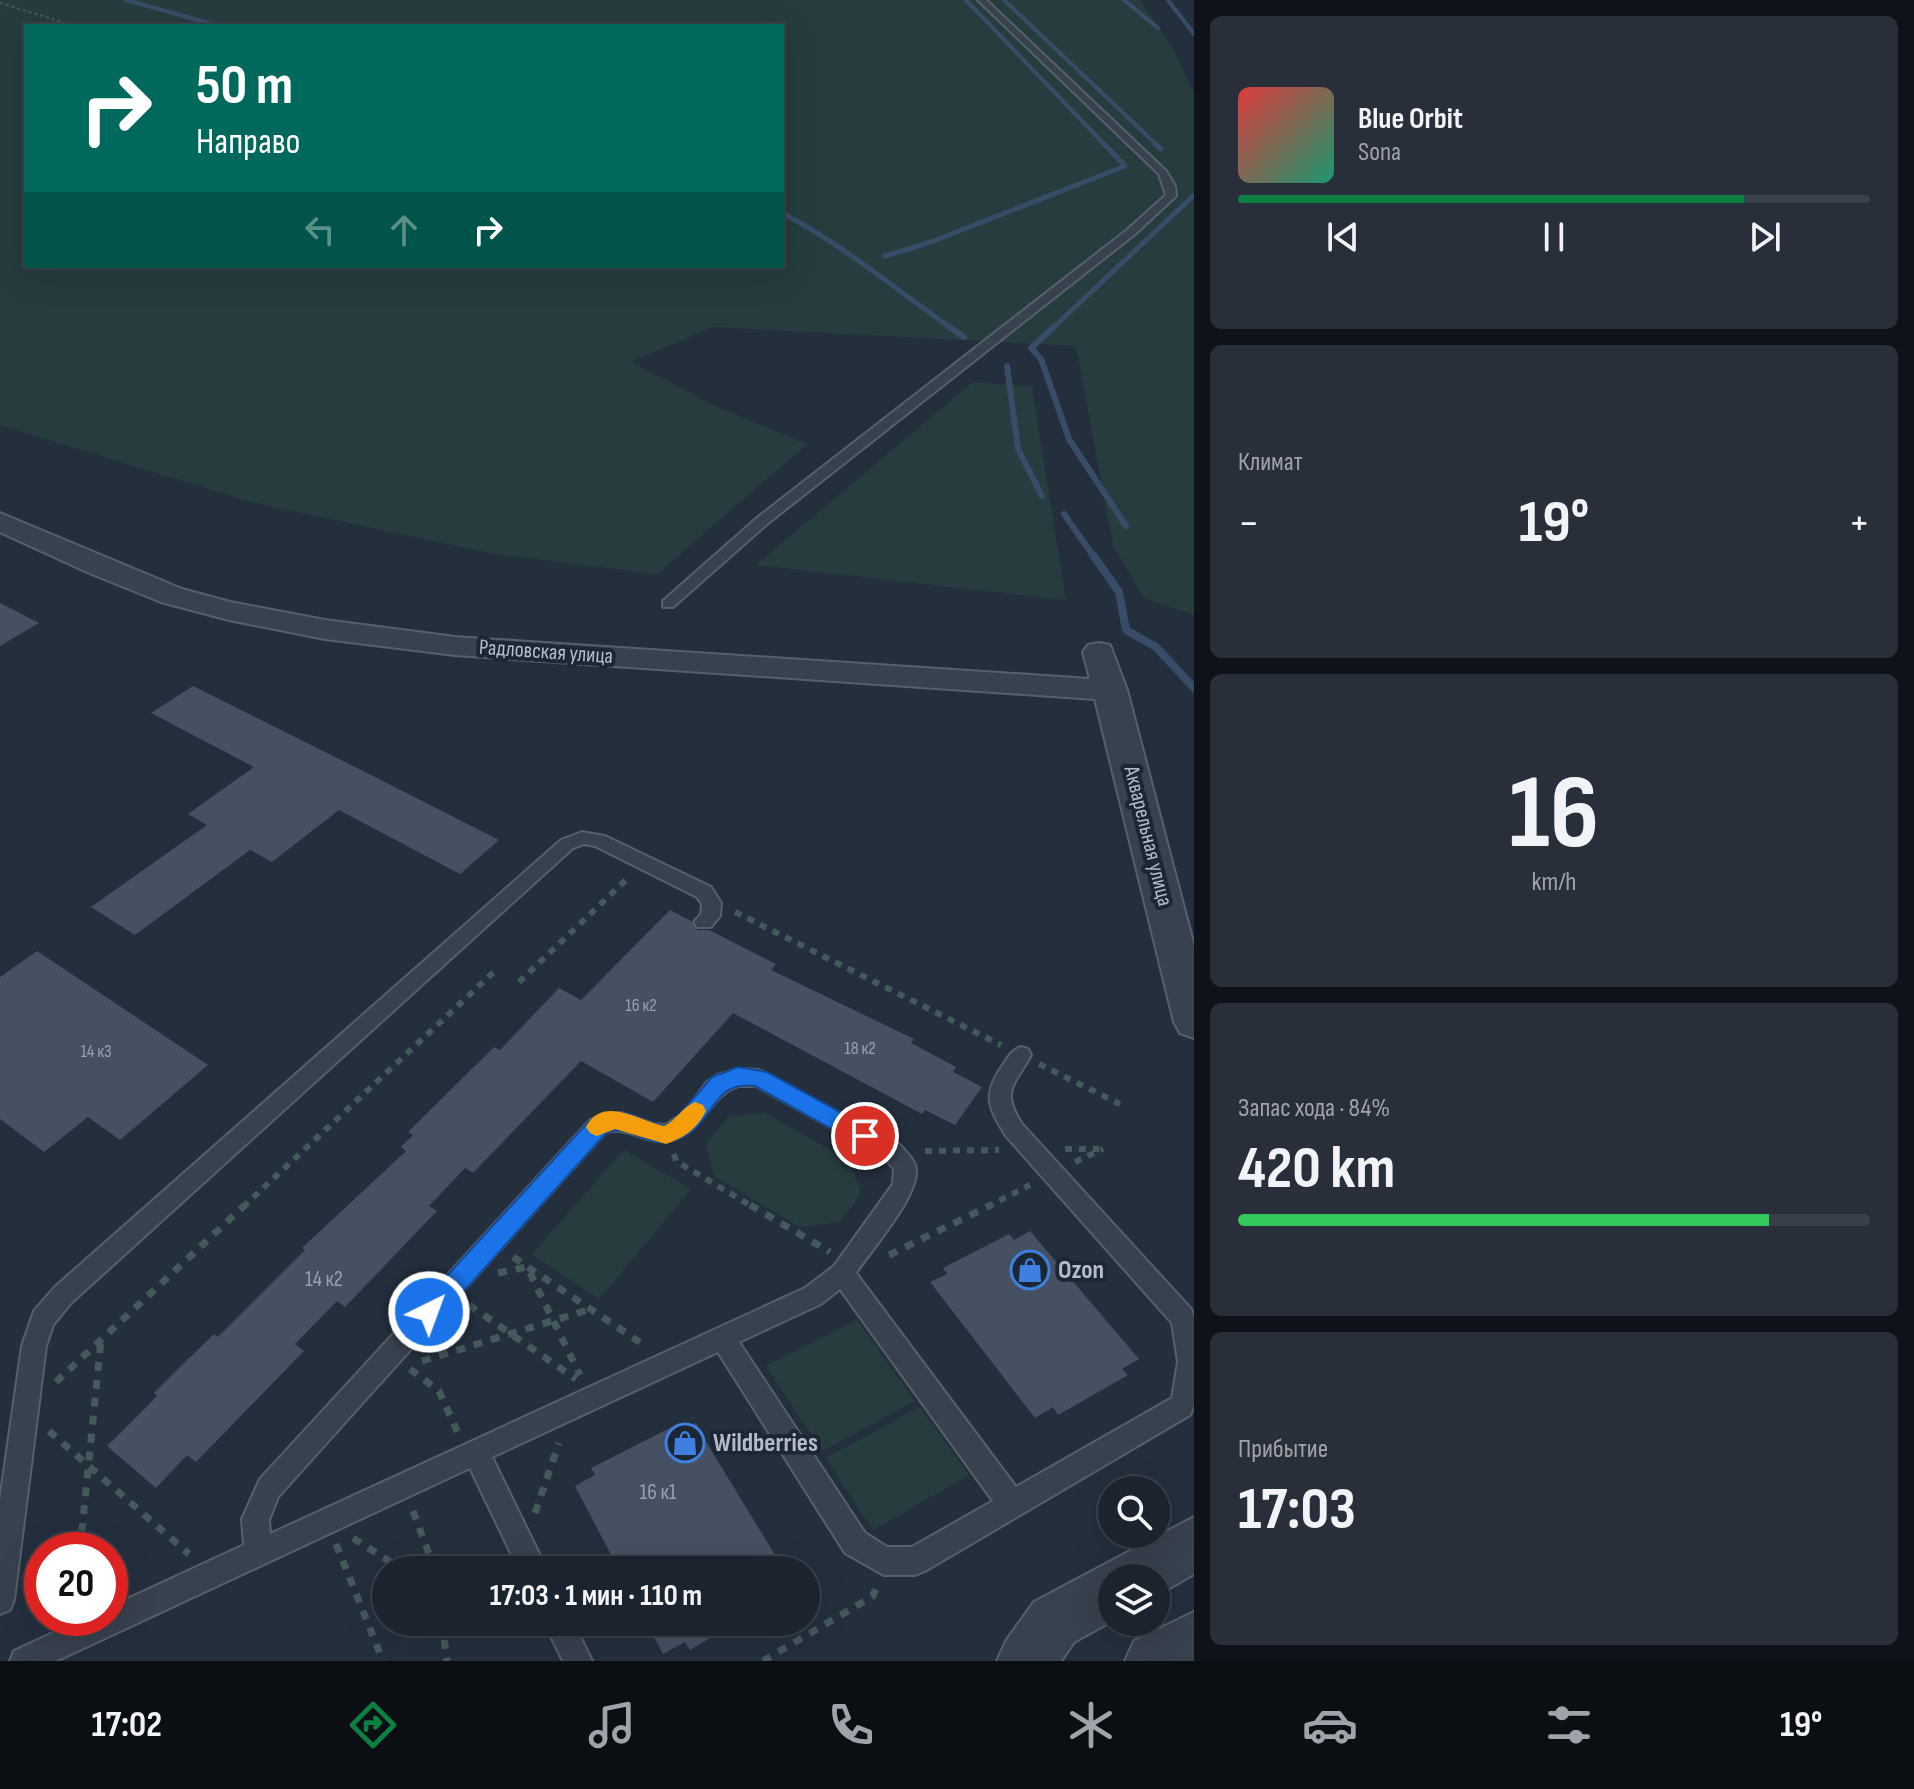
<!DOCTYPE html>
<html lang="ru">
<head>
<meta charset="utf-8">
<style>
  body { margin:0; font-family:"Sofia Sans Condensed",sans-serif; background:#282f3a; color:#f1f3f6; height:100vh; display:flex; flex-direction:column; font-size:30px; white-space:nowrap }
  * { box-sizing:border-box; margin:0 }
  p { font-size:26px; color:#a0a4aa }
  .icon { flex:none; width:44px; height:44px; fill:none; stroke:currentColor; stroke-width:2; stroke-linecap:round; stroke-linejoin:round }
  .map { position:relative; flex:1; overflow:hidden }
  .sheet { display:flex; flex-direction:column; gap:16px; padding:16px; background:#0f1319; width:720px }
  .sheet>* { flex:none }
  .hud { position:absolute; left:24px; top:24px; width:760px; height:244px; border-radius:0px; box-shadow:0 8px 32px #0002,0 0 0 2px #39404a; background:#00695c; color:#fff; overflow:hidden }
  .controls { position:absolute; left:1098px; top:1476px; display:grid; gap:16px }
  .controls a { display:grid; place-items:center; width:72px; height:72px; border-radius:50%; background:#1b232e; box-shadow:0 8px 32px #0002,0 0 0 2px #39404a; font-size:40px }
  .speed { position:absolute; left:24px; top:1532px; display:flex; gap:16px; font-size:40px; font-weight:700; text-align:center }
  .speed>* { display:grid; place-content:center; width:104px; height:104px; border-radius:50%; background:#1b232e; box-shadow:0 8px 32px #0002,0 0 0 2px #39404a; line-height:1 }
  .speed .limit { border:12px solid #d22; background:#fff; color:#111 }
  .pin { position:absolute; display:grid; place-items:center; width:68px; height:68px; color:#fff; margin:-34px; border:4px solid #fff; border-radius:50%; box-shadow:0 2px 8px #0007 }
  .me { position:absolute; width:88px; margin:-44px; rotate:42deg; stroke-linejoin:round; filter:drop-shadow(0 0 6px #0008) }
  .turn { display:flex; align-items:center; gap:28px; height:168px; padding:0 40px; font-size:36px }
  .turn .icon { width:104px; height:104px; stroke-width:2.5 }
  .turn b { display:block; font-size:56px; line-height:68px }
  .lanes { display:flex; align-items:center; height:76px; padding:0 40px; background:#0003; justify-content:center; gap:40px; direction:ltr }
  .lanes .off { opacity:.35 }
  .big { font-size:60px; font-weight:700; line-height:1.1 }
  .sheet .tile { flex:1; display:flex; flex-direction:column; justify-content:center; gap:12px; min-width:0; padding:0 28px; border-radius:12px; background:#282f3a }
  .sheet .dial { align-items:center; gap:0 }
  .dial b { font-size:104px; line-height:1 }
  .song { display:flex; align-items:center; gap:24px }
  .cover { width:96px; height:96px; border-radius:12px; background:linear-gradient(135deg,hsl(0 70% 55%),hsl(160 70% 35%)) }
  .played { height:8px; border-radius:4px; background:linear-gradient(90deg,#0b8043 80%,#39404a 80%) }
  .keys { display:flex; justify-content:space-around; direction:ltr }
  .heat { display:flex; justify-content:space-between; align-items:center; font-size:44px; direction:ltr }
  .charge { height:12px; border-radius:6px; background:linear-gradient(90deg,#34c759 84%,#39404a 0) }
  .trip { position:absolute; left:372px; top:1556px; width:448px; height:80px; border-radius:40px; background:#1b232e; box-shadow:0 8px 32px #0002,0 0 0 2px #39404a; font-weight:700; line-height:80px; text-align:center }
  .dock { display:flex; height:128px; justify-content:space-around; align-items:center; background:#0b0e12; color:#a0a4aa }
  .dock .icon { width:56px; height:56px }
  .dock .on { color:#0b8043 }
  .dock b { font-size:36px; color:#f1f3f6 }
  main { display:flex; flex:1; min-height:0 }
  .map>svg:first-child { display:block }
  .green { fill:#263c3f; fill-rule:evenodd }
  .lines { fill:none; stroke-linecap:round; stroke-linejoin:round }
  .stream-far3 { stroke:#394c67; stroke-width:4 }
  .stream-far2 { stroke:#394c67; stroke-width:5 }
  .stream-far1 { stroke:#394c67; stroke-width:6 }
  .stream { stroke:#394c67; stroke-width:8 }
  .building { fill:#455162 }
  .service-casing { stroke:#565f6c; stroke-width:4 }
  .minor-casing { stroke:#565f6c; stroke-width:4 }
  .path-far2 { stroke:#44595c; stroke-width:2; stroke-dasharray:3 3; stroke-linecap:butt }
  .path-far1 { stroke:#44595c; stroke-width:6; stroke-dasharray:7 7; stroke-linecap:butt }
  .path { stroke:#44595c; stroke-width:7; stroke-dasharray:9 9; stroke-linecap:butt }
  .service { fill:#38414e; fill-rule:evenodd }
  .minor { fill:#38414e; fill-rule:evenodd }
  .route { fill:#1a73e8; stroke:#114b97; stroke-width:2 }
  .slow { fill:#f59e0b }
  .labels { text-anchor:middle; dominant-baseline:central; stroke-width:8; stroke-linejoin:round; paint-order:stroke }
  .number-label { font-size:18px; fill:#98a1af }
  .street-label { font-size:22px; fill:#b4bcc9; stroke:#1d2633 }
  .near-number-label { font-size:22px; fill:#98a1af }
  .near-poi-label { font-size:26px; font-weight:bold; fill:#b4bcc9; stroke:#1d2633; text-anchor:start }
</style>
</head>
<body>
<main>
<div class="map">
<svg width="1194" height="1661" viewBox="0 0 1194 1661">
  <rect width="100%" height="100%" fill="#242f3e"/>
  <g class="green">
    <path d="M0 0H1140L1173 48 1194 93V615L1144 598 1113 545 1076 346 713 327 631 362 715 406 807 444 657 574 494 554 251 502 0 425ZM26 26H782V266H26Z"/>
    <polygon points="973,382 1032,387 1066,600 756,565"/>
    <polygon points="765,1113 850,1161 861,1193 840,1222 800,1227 714,1176 706,1144 728,1117"/>
    <polygon points="624,1150 691,1189 599,1299 532,1254"/>
    <polygon points="857,1320 915,1401 822,1451 766,1366"/>
    <polygon points="920,1407 969,1475 873,1530 826,1458"/>
  </g>
  <g class="lines">
    <g class="stream-far3">
      <polyline points="126,0 220,26"/>
      <polyline points="966,0 1106,146"/>
      <polyline points="1004,0 1158,146"/>
      <polyline points="1124,0 1158,28"/>
      <polyline points="1168,0 1194,34"/>
    </g>
    <g class="stream-far2">
      <polyline points="1155,144 1161,149"/>
      <path d="M782 213C842 244 895 289 951 328"/>
      <polyline points="885,256 931,242 1125,166 1104,144"/>
      <polyline points="1053,328 1193,196"/>
    </g>
    <g class="stream-far1">
      <polyline points="948,326 964,337"/>
      <polyline points="1055,326 1031,348 1041,359 1069,439 1126,526"/>
      <polyline points="1007,366 1018,449 1042,496"/>
      <polyline points="1064,514 1094,557"/>
    </g>
    <polyline class="stream" points="1093,555 1119,592 1126,630 1156,647 1194,688"/>
  </g>
  <g class="building">
    <polygon points="0,603 39,623 0,646"/>
    <polygon points="193,686 379,779 499,840 460,874 339,810 272,862 250,850 135,935 91,907 207,825 188,814 254,767 151,713"/>
    <polygon points="670,910 691,921 697,930 709,930 776,964 771,970 914,1039 911,1043 956,1067 953,1072 982,1087 955,1125 925,1110 922,1114 733,1013 653,1102 581,1061 473,1173 465,1168 429,1206 437,1211 345,1307 337,1301 295,1344 304,1351 196,1462 187,1455 156,1488 107,1446 157,1396 154,1393 184,1363 214,1334 218,1337 305,1250 302,1248 406,1151 401,1147 413,1135 408,1132 494,1047 500,1050 559,988 581,1000"/>
    <polygon points="37,951 208,1065 120,1140 88,1117 44,1152 0,1119 0,977"/>
    <polygon points="1030,1231 1139,1359 1122,1369 1128,1375 1058,1415 1053,1407 1035,1418 930,1282 947,1274 943,1268 1009,1234 1014,1240"/>
    <polygon points="696,1423 702,1435 784,1570 619,1570 575,1486 595,1475 591,1468 672,1427 676,1433"/>
    <polygon points="646,1622 738,1622 690,1650 685,1642 663,1654"/>
  </g>
  <g class="lines">
    <g class="service-casing">
      <g id="service">
        <polygon points="978,0 986,0 1166,171 1175,186 1176,196 1135,234 767,524 673,607 663,607 663,601 757,518 1127,230 1166,195 1159,174"/>
        <polygon points="582,832 605,836 711,887 721,903 720,916 711,927 697,927 694,922 701,914 702,904 697,897 595,846 584,844 573,848 71,1303 53,1325 46,1346 14,1600 10,1610 0,1614 0,1500 22,1346 34,1311 55,1287 561,840"/>
        <path d="M1021 1047 1028 1049 1031 1055C1015 1085 1000 1090 1022 1124L1191 1309 1194 1317V1405L1190 1415 925 1571 915 1575H884L845 1553 718 1352 492 1457 547 1570H519L470 1468 56 1661H10L14 1651 85 1618H110V1607L244 1545 242 1519 260 1479 590 1120 621 1113 654 1124 666 1125 685 1112 707 1082 718 1075 739 1069 759 1070 900 1145C905 1151 912 1157 915 1165 924 1191 871 1250 856 1273L1016 1487 1172 1398 1178 1362 1172 1323 1006 1136C988 1107 982 1095 1003 1065 1008 1057 1012 1050 1021 1047ZM739 1086H756L884 1157 894 1169 893 1184 834 1266 805 1288 270 1534 269 1520 278 1497 606 1132C632 1125 651 1150 678 1138 705 1127 712 1093 739 1086ZM840 1289 993 1501 912 1547H887L865 1533 739 1342 821 1304Z"/>
        <polygon points="544,1622 573,1622 592,1661 563,1661"/>
      </g>
    </g>
    <g class="minor-casing">
      <g id="minor">
        <polygon points="0,513 182,589 230,602 325,620 455,637 1090,679 1083,652 1088,645 1099,643 1110,645 1127,690 1194,946 1194,1038 1180,1033 1174,1022 1095,699 455,655 325,639 229,620 161,602 87,572 0,532"/>
        <polygon points="1194,1517 1194,1574 1156,1596 1156,1578 1112,1578 1112,1621 1074,1642 1061,1661 997,1661 1006,1641 1034,1602"/>
        <polygon points="1194,1612 1194,1661 1125,1661 1134,1641"/>
      </g>
    </g>
    <polyline class="path-far2" points="0,3 76,26"/>
    <g class="path-far1">
      <polyline points="735,912 1001,1045"/>
      <polyline points="519,982 628,878"/>
      <polyline points="1039,1064 1120,1104"/>
      <polyline points="1065,1149 1099,1149"/>
      <polyline points="925,1151 999,1150"/>
      <polyline points="674,1154 676,1161 753,1207"/>
      <polyline points="1075,1162 1103,1149"/>
      <polyline points="243,1207 496,970"/>
      <polyline points="987,1207 1030,1185"/>
    </g>
    <g class="path">
      <polyline points="750,1205 830,1252"/>
      <polyline points="889,1255 991,1205"/>
      <polyline points="513,1257 647,1347"/>
      <polyline points="498,1273 527,1267 580,1375"/>
      <polyline points="469,1305 576,1379"/>
      <polyline points="422,1361 591,1309"/>
      <polyline points="410,1369 439,1391 458,1433"/>
      <polyline points="56,1382 245,1205"/>
      <polyline points="49,1431 189,1554"/>
      <polyline points="413,1511 435,1570"/>
      <polyline points="535,1513 559,1443"/>
      <polyline points="353,1538 403,1570"/>
      <polyline points="336,1544 383,1661"/>
      <polyline points="80,1550 101,1340"/>
      <polyline points="481,1570 501,1560"/>
      <polyline points="442,1622 447,1661"/>
      <polyline points="763,1661 873,1596 877,1585"/>
    </g>
    <use href="#service" class="service"/>
    <use href="#minor" class="minor"/>
  </g>
  <path class="route" d="M738 1067 767 1072 873 1130 876 1136 873 1143 865 1145 857 1143 755 1086C712 1080 714 1122 683 1137 646 1154 633 1121 606 1133L438 1320 429 1323 421 1320 417 1312 421 1304 590 1120C630 1103 629 1119 664 1126L673 1122 712 1077Z"/>
  <path class="slow" d="M695 1102 703 1105 706 1111C697 1129 684 1138 666 1144L615 1129 597 1136 590 1133 586 1127C603 1094 641 1122 664 1126 677 1120 682 1107 695 1102Z"/>
  <defs>
    <g id="shop-ring" transform="scale(2)"><circle r="9.5" fill="#1d2633" stroke="#3f7fe0" stroke-width="1.5"/><path d="M-5-2.5h2.3a2.7 3.5 0 0 1 5.4 0H5L5.5 6h-11ZM-1.5-2.5h3a1.5 2.3 0 0 0-3 0Z" fill="#3f7fe0"/></g>
  </defs>
  <g fill-rule="evenodd">
    <use href="#shop-ring" x="1030" y="1270"/>
    <use href="#shop-ring" x="685" y="1443"/>
  </g>
  <g class="labels">
    <g class="number-label">
      <text x="641" y="1005">16 к2</text>
      <text x="860" y="1048">18 к2</text>
      <text x="96" y="1051">14 к3</text>
    </g>
    <g class="street-label">
      <text transform="translate(546 652) rotate(4)">Радловская улица</text>
      <text transform="translate(1148 836) rotate(76)">Акварельная улица</text>
    </g>
    <g class="near-number-label">
      <text x="324" y="1279">14 к2</text>
      <text x="658" y="1492">16 к1</text>
    </g>
    <g class="near-poi-label">
      <text x="1058" y="1270">Ozon</text>
      <text x="713" y="1443">Wildberries</text>
    </g>
  </g>
</svg>
<div class="controls">
<a><svg class="icon" aria-label="search" viewBox="0 0 24 24"><circle cx="10" cy="10" r="6"/><path d="M15 15l6 6"/></svg></a>
<a><svg class="icon" aria-label="layers" viewBox="0 0 24 24"><path d="M12 4l9 5-9 5-9-5zM3 14l9 5 9-5"/></svg></a>
</div>
<div class="speed"><div class="limit">20</div></div>
<div class="pin" style="left:865px;top:1136px;background:#d93025"><svg class="icon" aria-label="arrive" viewBox="0 0 24 24"><path d="M6 21V4h12l-3 4 3 4H6"/></svg></div>
<svg class="me" style="left:429px;top:1312px" viewBox="-20 -20 40 40"><circle r="17" fill="#1a73e8" stroke="#fff" stroke-width="3"/><path d="M0-11L8 9 0 5-8 9z" fill="#fff"/></svg>
<div class="trip">17:03 · 1 мин · 110 m</div>
<div class="hud">
<div class="turn"><svg class="icon" aria-label="right" viewBox="0 0 24 24"><path d="M7 20v-9h11M14 6l5 5-5 5"/></svg><div><b>50 m</b>Направо</div></div>
<div class="lanes"><svg class="icon off" aria-label="left" viewBox="0 0 24 24"><path d="M17 20v-9H6M10 6l-5 5 5 5"/></svg><svg class="icon off" aria-label="ahead" viewBox="0 0 24 24"><path d="M12 20V5M6 11l6-6 6 6"/></svg><svg class="icon" aria-label="right" viewBox="0 0 24 24"><path d="M7 20v-9h11M14 6l5 5-5 5"/></svg></div>
</div>
</div>
<section class="sheet">
<div class="tile">
<div class="song"><i class="cover"></i><div><b>Blue Orbit</b><p>Sona</p></div></div>
<div class="played"></div>
<div class="keys"><svg class="icon" aria-label="previous" viewBox="0 0 24 24"><path d="M18 5L8 12l10 7zM5 5v14"/></svg><svg class="icon" aria-label="pause" viewBox="0 0 24 24"><path d="M8 5v14M16 5v14"/></svg><svg class="icon" aria-label="next" viewBox="0 0 24 24"><path d="M6 5l10 7-10 7zM19 5v14"/></svg></div>
</div>
<div class="tile"><p>Климат</p>
<div class="heat"><a>−</a><b class="big">19°</b><a>+</a></div>
</div>
<div class="tile dial"><b>16</b><p>km/h</p></div>
<div class="tile"><p>Запас хода · 84%</p><b class="big">420 km</b><div class="charge"></div></div>
<div class="tile"><p>Прибытие</p><b class="big">17:03</b></div>
</section>
</main>
<nav class="dock">
<b>17:02</b>
<svg class="icon on" aria-label="directions" viewBox="0 0 24 24"><path d="M12 3l9 9-9 9-9-9zM9 14v-3h6M13 9l2 2-2 2"/></svg>
<svg class="icon" aria-label="music" viewBox="0 0 24 24"><path d="M9 18V5l10-2v13"/><circle cx="6" cy="18" r="3"/><circle cx="16" cy="16" r="3"/></svg>
<svg class="icon" aria-label="phone" viewBox="0 0 24 24"><path d="M5 4h4l2 5-3 2q2 4 5 5l2-3 5 2v4C11 20 4 13 5 4z"/></svg>
<svg class="icon" aria-label="climate" viewBox="0 0 24 24"><path d="M12 3v18M4 7l16 10M4 17L20 7"/></svg>
<svg class="icon" aria-label="car" viewBox="0 0 24 24"><path d="M5 17H2v-5l4-1 3-4h7l3 4 3 1v5h-3M9 17h6M6 11h13"/><circle cx="7" cy="17" r="2"/><circle cx="17" cy="17" r="2"/></svg>
<svg class="icon" aria-label="filters" viewBox="0 0 24 24"><path d="M4 7h16M4 17h16"/><circle cx="9" cy="7" r="2"/><circle cx="15" cy="17" r="2"/></svg>
<b>19°</b>
</nav>
</body>
</html>
